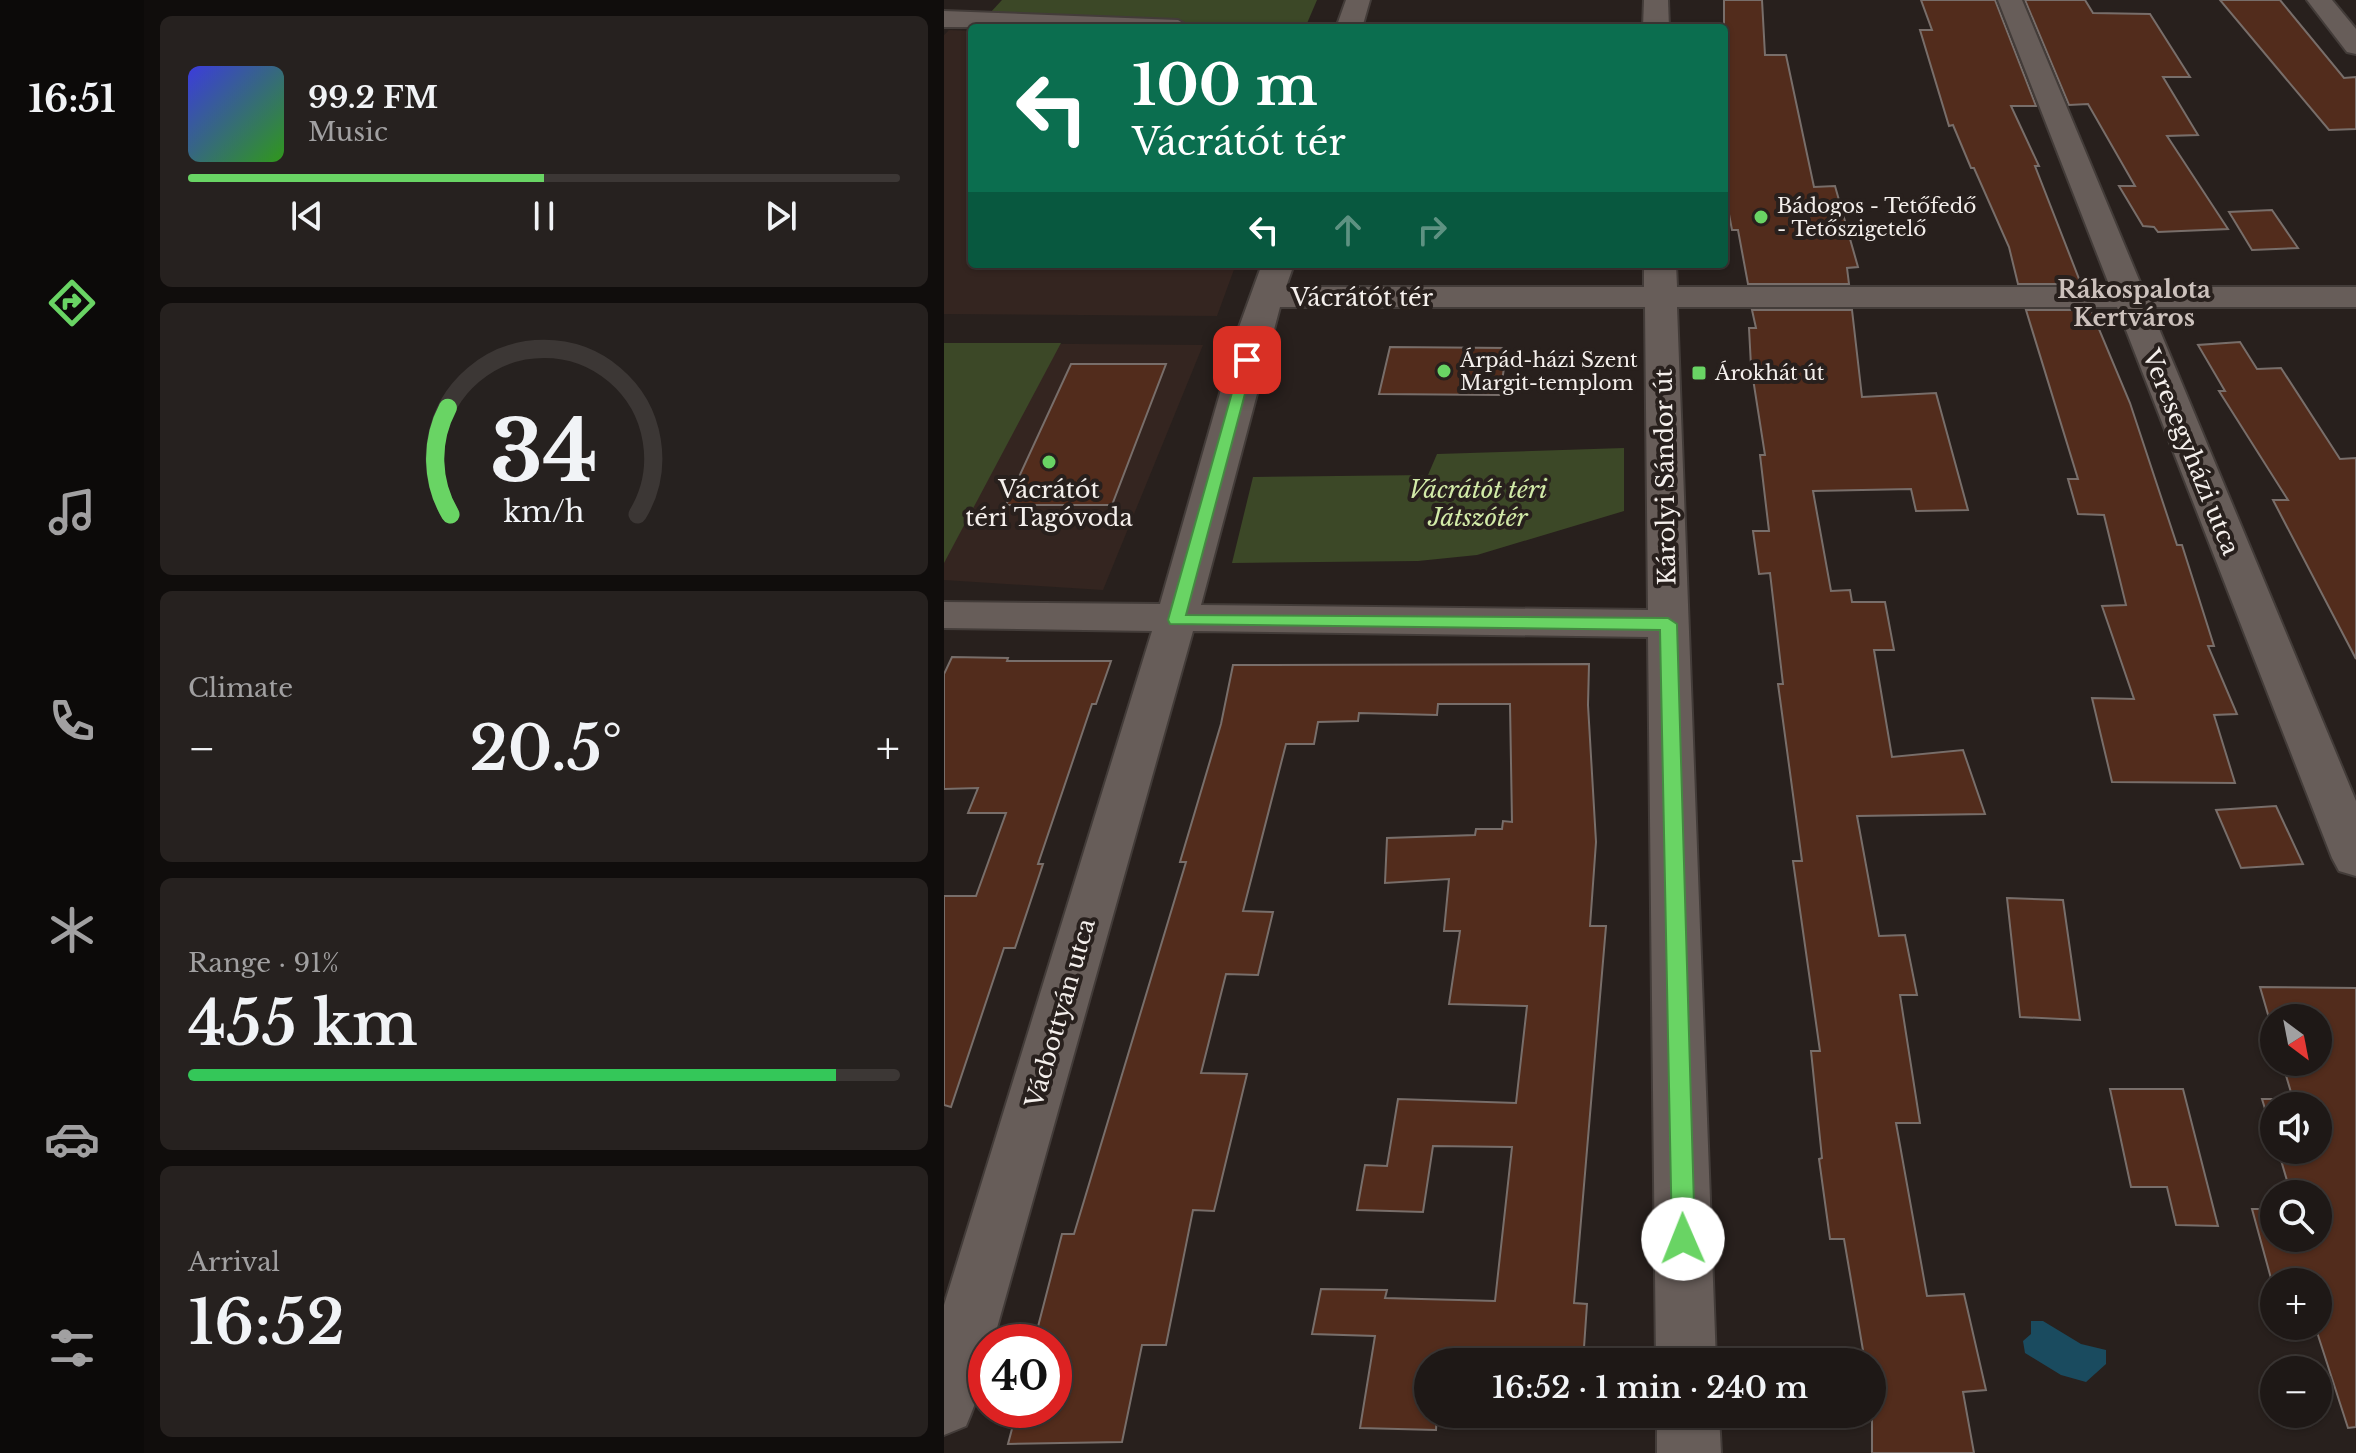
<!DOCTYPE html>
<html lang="en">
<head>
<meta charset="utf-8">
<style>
  body { margin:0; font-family:"Libre Baskerville",serif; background:#26211f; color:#f1f3f6; height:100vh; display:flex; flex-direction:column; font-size:30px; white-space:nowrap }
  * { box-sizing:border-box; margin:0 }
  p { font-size:26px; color:#a1a0a1 }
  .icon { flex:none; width:44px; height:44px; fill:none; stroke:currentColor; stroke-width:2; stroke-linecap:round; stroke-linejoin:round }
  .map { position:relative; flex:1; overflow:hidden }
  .details { display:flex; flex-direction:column; gap:16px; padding:16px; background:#100d0c; width:800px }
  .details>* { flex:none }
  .banner { position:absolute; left:24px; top:24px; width:760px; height:244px; border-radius:8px; box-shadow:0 2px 6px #0004,0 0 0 2px #3c3735; background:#0b6e4f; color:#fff; overflow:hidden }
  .needle { width:52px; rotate:148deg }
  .tools { position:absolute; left:1316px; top:1004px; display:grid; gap:16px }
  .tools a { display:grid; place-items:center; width:72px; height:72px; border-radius:50%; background:#1e1816; box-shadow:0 2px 6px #0004,0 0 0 2px #3c3735; font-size:40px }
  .speed { position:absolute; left:24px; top:1324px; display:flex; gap:16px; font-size:40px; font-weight:700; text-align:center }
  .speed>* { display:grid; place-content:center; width:104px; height:104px; border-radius:50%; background:#1e1816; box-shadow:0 2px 6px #0004,0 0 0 2px #3c3735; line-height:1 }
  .speed .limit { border:12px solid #d22; background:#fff; color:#111 }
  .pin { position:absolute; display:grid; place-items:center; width:68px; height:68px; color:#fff; margin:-34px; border-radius:16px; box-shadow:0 4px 12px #0006 }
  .me { position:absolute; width:88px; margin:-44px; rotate:359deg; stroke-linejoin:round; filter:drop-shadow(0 0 6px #0008) }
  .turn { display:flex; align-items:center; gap:28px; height:168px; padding:0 32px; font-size:36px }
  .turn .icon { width:104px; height:104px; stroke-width:2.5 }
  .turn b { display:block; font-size:56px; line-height:68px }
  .lanes { display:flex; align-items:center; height:76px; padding:0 32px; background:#0003; justify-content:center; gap:40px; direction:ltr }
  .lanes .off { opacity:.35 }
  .big { font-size:60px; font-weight:600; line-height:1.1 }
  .details .tile { flex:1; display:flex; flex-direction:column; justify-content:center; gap:12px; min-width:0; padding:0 28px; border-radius:12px; background:#26211f }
  .details .dial { align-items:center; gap:0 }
  .dial svg { height:208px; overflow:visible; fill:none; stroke:#3c3735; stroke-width:7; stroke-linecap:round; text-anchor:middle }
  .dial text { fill:#f1f3f6; stroke:none }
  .song { display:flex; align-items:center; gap:24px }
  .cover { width:96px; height:96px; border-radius:12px; background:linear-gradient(135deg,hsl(240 70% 55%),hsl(110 70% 35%)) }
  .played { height:8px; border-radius:4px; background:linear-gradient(90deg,#69d464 50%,#3c3735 50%) }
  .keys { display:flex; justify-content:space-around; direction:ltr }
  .heat { display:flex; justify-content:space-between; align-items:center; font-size:44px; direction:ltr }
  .charge { height:12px; border-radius:6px; background:linear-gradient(90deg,#34c759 91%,#3c3735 0) }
  .trip { position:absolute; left:470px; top:1348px; width:472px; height:80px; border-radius:40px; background:#1e1816; box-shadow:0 2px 6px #0004,0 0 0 2px #3c3735; font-weight:600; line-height:80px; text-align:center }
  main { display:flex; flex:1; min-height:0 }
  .dock { display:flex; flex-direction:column; width:144px; justify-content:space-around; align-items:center; background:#0c0a09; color:#a1a0a1 }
  .dock .icon { width:56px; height:56px }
  .dock .current { color:#69d464 }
  .dock b { font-size:36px; color:#f1f3f6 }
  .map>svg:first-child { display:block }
  .built { fill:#342520 }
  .green { fill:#3c4827 }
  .water { fill:#1a4b5f }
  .building { fill:#522c1c; stroke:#786e6a; stroke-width:2 }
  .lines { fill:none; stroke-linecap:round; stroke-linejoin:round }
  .minor-casing { stroke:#433c39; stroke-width:4 }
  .minor { fill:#675d59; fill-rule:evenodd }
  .route { fill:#69d464; stroke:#448a41; stroke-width:2 }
  .poi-dot { fill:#69d464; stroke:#28201d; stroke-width:3 }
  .labels { text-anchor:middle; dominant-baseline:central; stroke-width:8; stroke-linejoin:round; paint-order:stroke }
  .far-poi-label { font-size:20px; fill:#f4efec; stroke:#28201d; text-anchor:start }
  .far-quarter-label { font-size:24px; font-weight:bold; fill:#ccc1bc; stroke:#28201d }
  .street-label { font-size:24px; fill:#f4efec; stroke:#28201d }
  .poi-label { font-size:24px; fill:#f4efec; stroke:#28201d }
  .park-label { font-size:24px; font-style:italic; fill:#d2eba8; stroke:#28201d }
</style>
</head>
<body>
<main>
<nav class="dock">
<b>16:51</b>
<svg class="icon current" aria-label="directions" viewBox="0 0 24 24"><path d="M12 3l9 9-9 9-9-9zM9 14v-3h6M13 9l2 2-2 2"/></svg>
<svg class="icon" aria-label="music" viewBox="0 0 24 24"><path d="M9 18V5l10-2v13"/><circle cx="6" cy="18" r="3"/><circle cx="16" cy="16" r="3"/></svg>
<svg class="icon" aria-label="phone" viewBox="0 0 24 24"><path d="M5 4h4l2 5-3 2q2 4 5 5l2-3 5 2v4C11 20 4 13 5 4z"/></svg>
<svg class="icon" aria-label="climate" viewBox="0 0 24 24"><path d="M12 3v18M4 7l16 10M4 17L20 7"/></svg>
<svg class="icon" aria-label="car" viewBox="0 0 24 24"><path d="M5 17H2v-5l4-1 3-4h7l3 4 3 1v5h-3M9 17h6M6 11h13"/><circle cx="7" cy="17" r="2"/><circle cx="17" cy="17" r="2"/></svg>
<svg class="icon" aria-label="filters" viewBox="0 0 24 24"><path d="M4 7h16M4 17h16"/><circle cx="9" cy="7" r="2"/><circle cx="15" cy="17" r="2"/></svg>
</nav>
<section class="details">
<div class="tile">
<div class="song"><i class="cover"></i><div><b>99.2 FM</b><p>Music</p></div></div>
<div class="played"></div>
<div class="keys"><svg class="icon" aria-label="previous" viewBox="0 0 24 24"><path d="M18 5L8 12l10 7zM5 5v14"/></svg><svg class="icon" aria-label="pause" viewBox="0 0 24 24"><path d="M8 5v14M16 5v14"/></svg><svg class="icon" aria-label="next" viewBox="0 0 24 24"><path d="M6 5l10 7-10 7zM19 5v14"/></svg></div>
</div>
<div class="tile dial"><svg viewBox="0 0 100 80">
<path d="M14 69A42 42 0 1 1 86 69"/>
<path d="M14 69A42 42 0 0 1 13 28" stroke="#69d464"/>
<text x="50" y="56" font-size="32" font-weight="700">34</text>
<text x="50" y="72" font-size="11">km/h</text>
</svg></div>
<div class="tile"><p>Climate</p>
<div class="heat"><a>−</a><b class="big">20.5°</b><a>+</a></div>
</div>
<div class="tile"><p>Range · 91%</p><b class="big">455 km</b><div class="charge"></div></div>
<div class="tile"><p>Arrival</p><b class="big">16:52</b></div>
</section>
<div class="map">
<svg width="1412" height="1453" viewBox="0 0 1412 1453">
  <rect width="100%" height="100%" fill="#28201d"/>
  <g class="built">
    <polygon points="5,30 28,31 28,264 292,264 273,316 0,314 0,35"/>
    <polygon points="0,343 259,345 159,590 0,580"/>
  </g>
  <g class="green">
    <polygon points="58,0 373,0 361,28 46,13"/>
    <polygon points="0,343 117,343 0,563"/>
    <polygon points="680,448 680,511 533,555 474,561 288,563 309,477 484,475 493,454"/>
  </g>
  <polygon class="water" points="1087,1321 1099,1321 1137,1344 1162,1350 1162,1364 1142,1382 1117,1375 1081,1353 1079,1341 1087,1334"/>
  <g class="building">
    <polygon points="780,0 818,0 821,55 842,55 870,187 891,186 914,267 903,268 905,284 804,284 794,230 788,230 780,188"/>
    <polygon points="977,0 1051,0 1092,106 1067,106 1095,166 1091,166 1137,284 1074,284 1065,247 1030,168 1027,168 1009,125 1005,126 976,30 988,30"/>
    <polygon points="1081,0 1141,0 1149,13 1206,14 1246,77 1219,77 1254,135 1223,136 1284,229 1214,232 1210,227 1199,226 1175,186 1191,186 1144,104 1125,105"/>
    <polygon points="1276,0 1336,0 1400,78 1412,77 1412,129 1385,130"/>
    <polygon points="1328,210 1354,248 1308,250 1285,212"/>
    <polygon points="808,310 908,310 918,397 992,393 1024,510 972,511 967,489 869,491 887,591 906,590 908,602 941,602 950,650 930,650 948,757 1019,750 1041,814 913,816 935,936 961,935 973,995 956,995 976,1123 952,1123 983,1296 1020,1294 1042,1390 1019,1392 1030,1453 928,1453 928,1362 921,1362 900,1239 886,1239 875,1159 878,1158 867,1051 876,1051 849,861 858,861 834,684 839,684 826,573 815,574 809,531 825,531 816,455 821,455 807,366 805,328 812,328"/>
    <polygon points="1082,310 1147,310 1186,403 1233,545 1238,545 1270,646 1264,646 1293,714 1270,715 1291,783 1168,782 1148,698 1190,699 1158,606 1182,605 1160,515 1134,514 1124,479 1134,479"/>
    <polygon points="1296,342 1313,369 1337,368 1396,459 1412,458 1412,659 1329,500 1344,500 1275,391 1281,391 1254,345"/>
    <polygon points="446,347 563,348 556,395 435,394"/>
    <polygon points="127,364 222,364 168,505 62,505"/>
    <polygon points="8,657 64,658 63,661 167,661 152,704 148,704 94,864 99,864 71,948 60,948 7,1107 0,1105 0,896 32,896 62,813 24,813 34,788 0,789 0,674"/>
    <polygon points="645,664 644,705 652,842 646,926 662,926 630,1303 643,1304 639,1362 484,1362 484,1414 493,1414 492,1430 416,1428 431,1336 368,1334 377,1289 443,1290 441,1298 551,1301 568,1147 489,1146 479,1212 413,1210 421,1165 443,1166 454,1099 572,1103 583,1006 505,1004 516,931 500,931 505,879 441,883 443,838 531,835 532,829 558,829 559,821 568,822 566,704 494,704 493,715 415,713 414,721 374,722 370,744 342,744 299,911 329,912 314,975 282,974 257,1073 303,1074 270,1211 249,1210 222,1345 198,1345 178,1442 64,1444 73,1410 110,1410 110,1342 90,1342 118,1234 130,1234 242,862 236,862 277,724 289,665"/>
    <polygon points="1332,806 1359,864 1297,868 1272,810"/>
    <polygon points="1063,898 1119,900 1136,1020 1076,1017"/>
    <polygon points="1316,987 1412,988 1412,1427 1404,1428 1371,1326 1374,1282 1328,1282 1308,1209 1330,1209 1330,1238 1374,1238 1374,1194 1347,1194 1334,1150 1374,1150 1374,1106 1330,1106 1330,1138 1318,1099 1349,1099 1338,1062 1374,1062 1374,1018 1330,1018 1330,1035"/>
    <polygon points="1166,1089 1239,1089 1274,1226 1232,1225 1223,1187 1187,1187"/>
  </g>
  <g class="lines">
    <g class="minor-casing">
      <g id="minor">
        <polygon points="402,0 426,0 418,28 392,28"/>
        <polygon points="700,0 724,0 725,28 699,28"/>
        <path d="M1054 0H1078L1198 287H1412V307H1206L1412 801V876L1395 871 1388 858 1173 307H733L772 1362H712L704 637 249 631 49 1342H42C42 1372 34 1399 22 1426L0 1435V1305L208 631 0 628V602L216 604 294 330 318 264H350L342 287H700V264H732L733 287H1166ZM336 307H701L704 610 257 605Z"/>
        <polygon points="1363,0 1388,0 1412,29 1412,54 1403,52"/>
        <polygon points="0,11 234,20 247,28 0,27"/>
        <polygon points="713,1414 775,1414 777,1453 713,1453"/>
      </g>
    </g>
    <use href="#minor" class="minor"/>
  </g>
  <polygon class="route" points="298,357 310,360 242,615 724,618 733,624 751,1239 748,1247 739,1250 731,1247 728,1239 716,630 226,624 224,620"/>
  <g class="poi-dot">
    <circle cx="817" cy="217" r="8"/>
    <circle cx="500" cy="371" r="8"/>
    <rect x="747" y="365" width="16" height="16" rx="4"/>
    <circle cx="105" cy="462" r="8"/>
  </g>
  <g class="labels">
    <g class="far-poi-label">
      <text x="833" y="206">Bádogos - Tetőfedő<tspan x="833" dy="23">- Tetőszigetelő</tspan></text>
      <text x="516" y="360">Árpád-házi Szent<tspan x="516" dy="23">Margit-templom</tspan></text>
      <text x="771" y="373">Árokhát út</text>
    </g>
    <g class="far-quarter-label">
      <text x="1190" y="289">Rákospalota<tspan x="1190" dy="28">Kertváros</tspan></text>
    </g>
    <g class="street-label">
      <text x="418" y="297">Vácrátót tér</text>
      <text transform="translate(1247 452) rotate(68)">Veresegyházi utca</text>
      <text transform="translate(721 477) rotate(-91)">Károlyi Sándor út</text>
      <text transform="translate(116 1013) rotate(-74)">Vácbottyán utca</text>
    </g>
    <g class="poi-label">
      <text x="105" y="489">Vácrátót<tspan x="105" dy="28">téri Tagóvoda</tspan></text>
    </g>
    <g class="park-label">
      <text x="534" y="489">Vácrátót téri<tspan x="534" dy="28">Játszótér</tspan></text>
    </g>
  </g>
</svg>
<div class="tools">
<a><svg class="needle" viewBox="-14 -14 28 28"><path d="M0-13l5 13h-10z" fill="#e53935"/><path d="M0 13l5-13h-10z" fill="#a1a0a1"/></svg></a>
<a><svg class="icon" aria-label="sound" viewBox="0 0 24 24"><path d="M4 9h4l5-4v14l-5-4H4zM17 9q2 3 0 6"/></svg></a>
<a><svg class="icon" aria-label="search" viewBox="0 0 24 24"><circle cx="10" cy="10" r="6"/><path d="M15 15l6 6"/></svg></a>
<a>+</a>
<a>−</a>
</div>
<div class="speed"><div class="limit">40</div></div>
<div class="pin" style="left:303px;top:360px;background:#d93025"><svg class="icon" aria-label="arrive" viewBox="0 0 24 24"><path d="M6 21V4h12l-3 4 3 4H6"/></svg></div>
<svg class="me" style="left:739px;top:1239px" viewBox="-20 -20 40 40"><circle r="19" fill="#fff"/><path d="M0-13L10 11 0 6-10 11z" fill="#69d464"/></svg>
<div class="trip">16:52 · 1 min · 240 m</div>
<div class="banner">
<div class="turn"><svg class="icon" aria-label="left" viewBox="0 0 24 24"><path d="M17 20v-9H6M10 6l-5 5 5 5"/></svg><div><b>100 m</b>Vácrátót tér</div></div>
<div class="lanes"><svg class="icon" aria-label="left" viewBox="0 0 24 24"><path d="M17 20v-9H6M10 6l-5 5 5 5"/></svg><svg class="icon off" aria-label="ahead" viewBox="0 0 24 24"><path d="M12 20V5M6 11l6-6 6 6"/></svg><svg class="icon off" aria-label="right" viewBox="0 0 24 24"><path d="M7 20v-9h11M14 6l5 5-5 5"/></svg></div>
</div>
</div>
</main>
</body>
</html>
